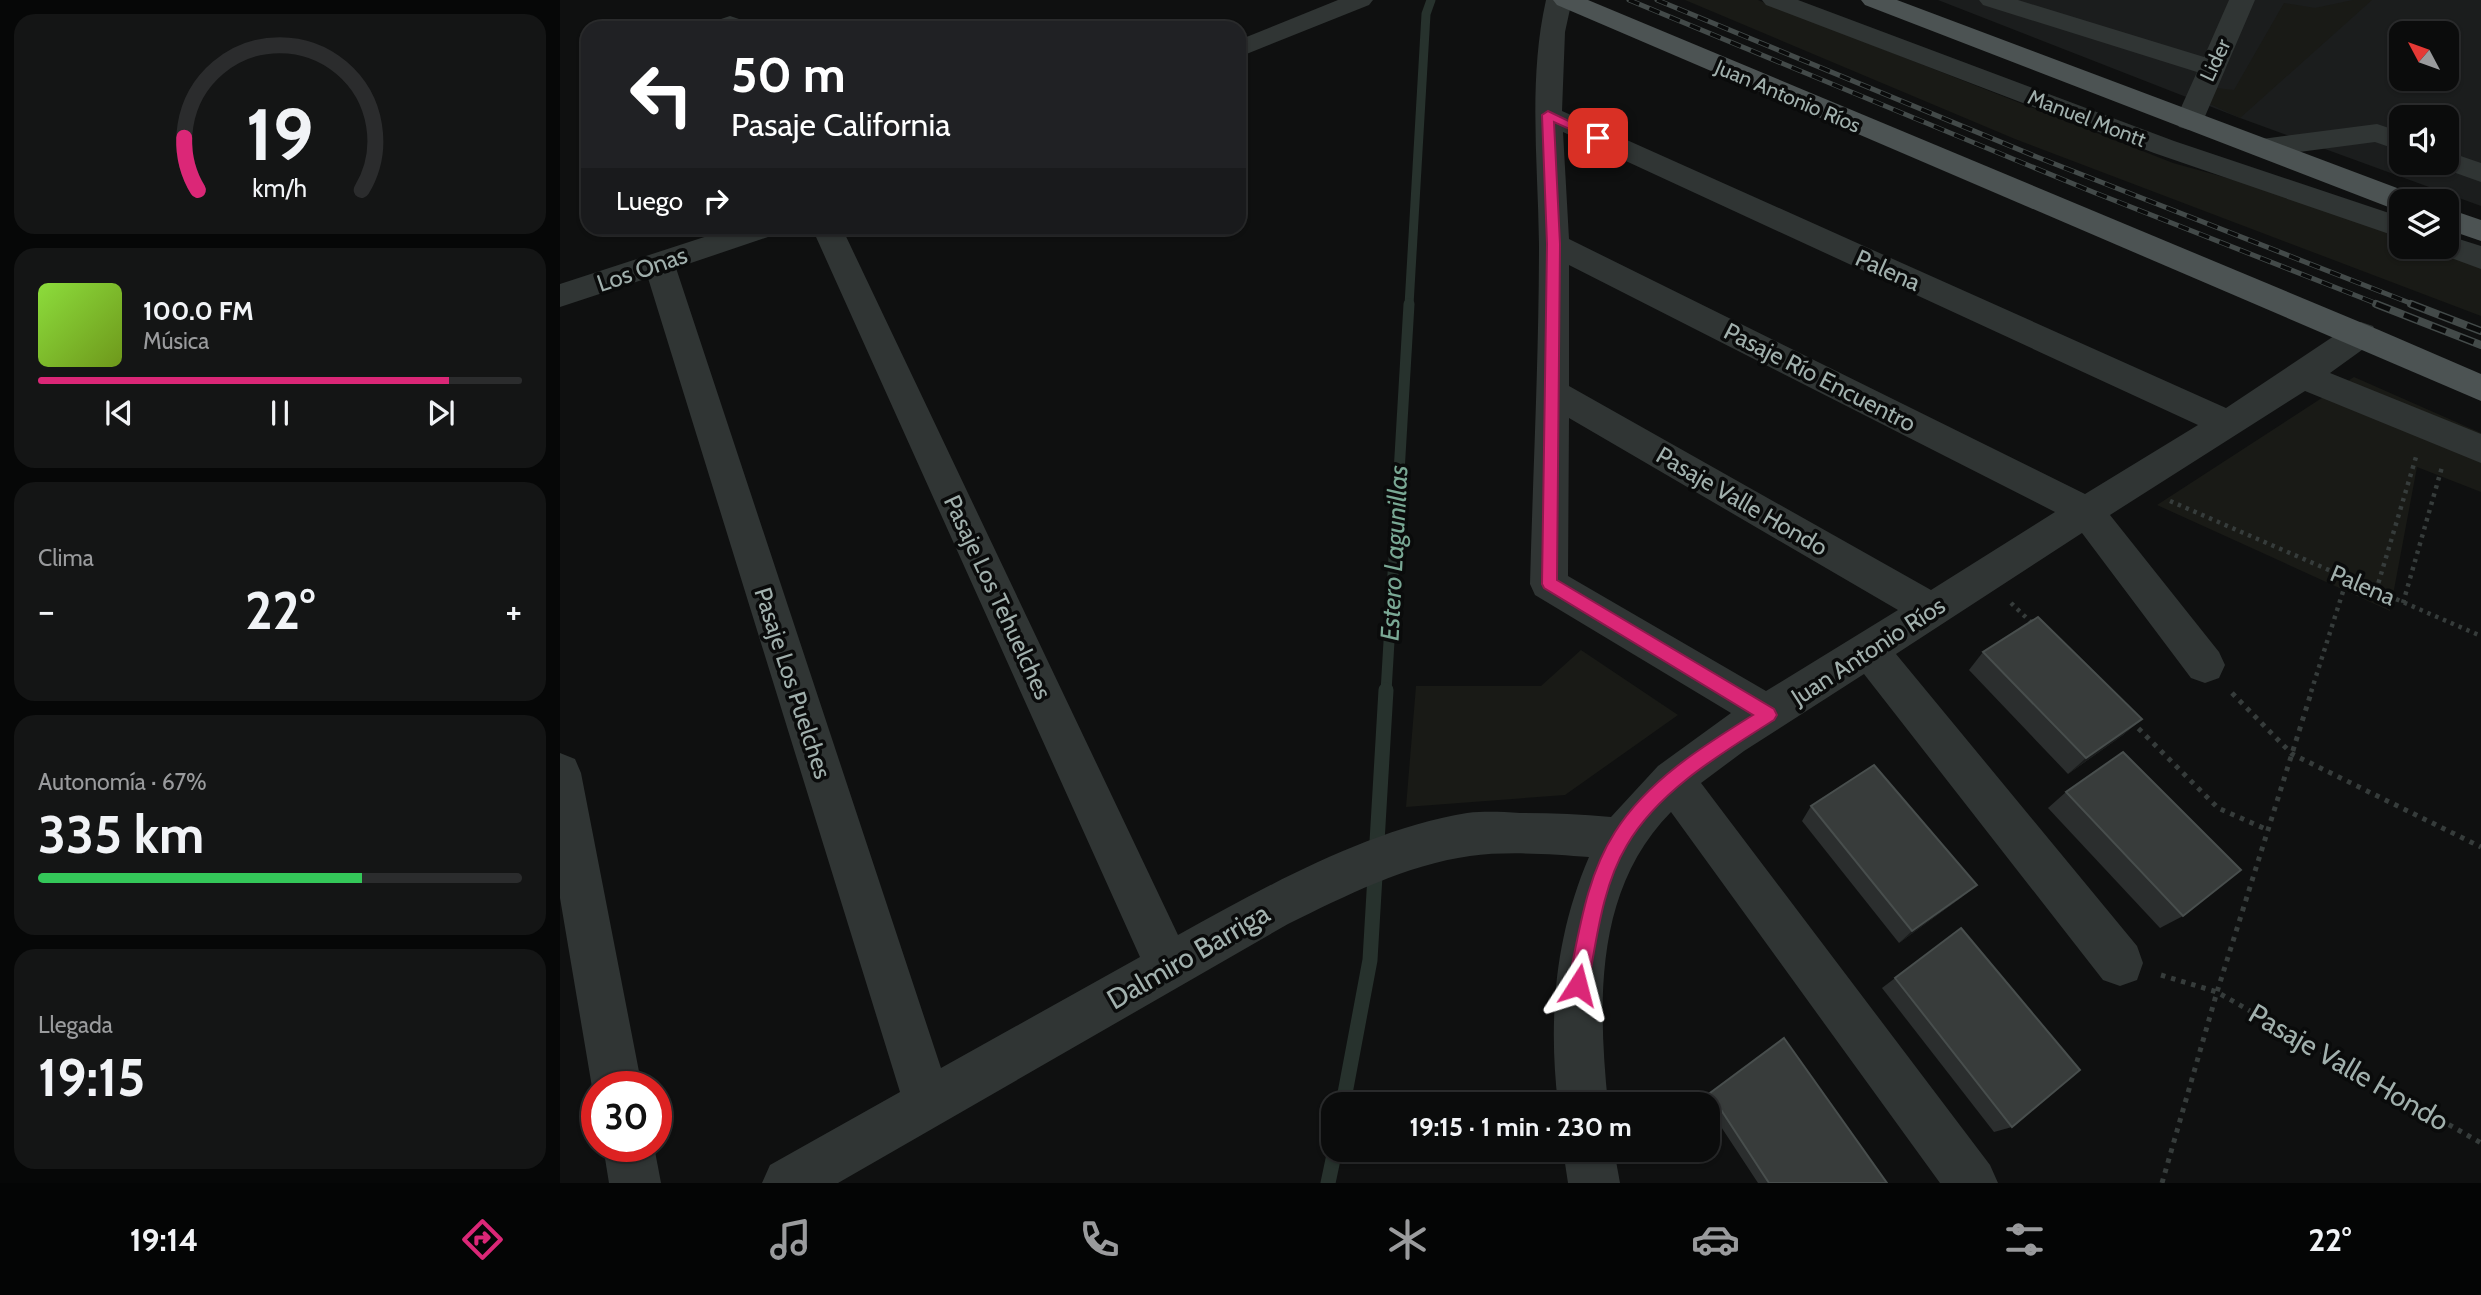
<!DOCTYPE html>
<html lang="es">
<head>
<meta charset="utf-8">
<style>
  body { margin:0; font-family:Cabin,sans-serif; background:#141515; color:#f1f3f6; height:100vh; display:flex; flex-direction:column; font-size:26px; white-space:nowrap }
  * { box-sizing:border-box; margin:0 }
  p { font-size:23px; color:#9a9b9d }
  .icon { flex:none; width:38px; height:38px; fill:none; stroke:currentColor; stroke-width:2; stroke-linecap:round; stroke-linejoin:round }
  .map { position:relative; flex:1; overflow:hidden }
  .panel { display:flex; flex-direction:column; gap:14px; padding:14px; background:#060707; width:560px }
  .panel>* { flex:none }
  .top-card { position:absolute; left:21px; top:21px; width:665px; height:214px; border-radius:21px; box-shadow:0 2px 5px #0004,0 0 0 2px #2b2c2d; background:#202124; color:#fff; overflow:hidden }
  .needle { width:46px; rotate:311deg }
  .tools { position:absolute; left:1829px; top:21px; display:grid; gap:14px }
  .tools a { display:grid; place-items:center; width:70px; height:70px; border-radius:14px; background:#0b0c0c; box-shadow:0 2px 5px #0004,0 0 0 2px #2b2c2d; font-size:35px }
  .speed { position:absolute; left:21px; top:1071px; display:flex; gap:14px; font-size:35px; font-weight:700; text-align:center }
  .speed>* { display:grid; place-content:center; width:91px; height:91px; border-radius:50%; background:#0b0c0c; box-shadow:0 2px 5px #0004,0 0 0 2px #2b2c2d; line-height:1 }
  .speed .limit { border:10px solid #d22; background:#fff; color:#111 }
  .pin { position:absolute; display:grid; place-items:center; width:60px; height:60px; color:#fff; margin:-30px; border-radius:14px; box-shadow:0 4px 10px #0006 }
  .me { position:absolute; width:77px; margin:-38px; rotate:9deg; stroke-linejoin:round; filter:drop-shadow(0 0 5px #0008) }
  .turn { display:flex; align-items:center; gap:24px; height:147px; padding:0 35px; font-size:32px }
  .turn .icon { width:91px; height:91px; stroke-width:2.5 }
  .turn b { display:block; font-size:49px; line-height:60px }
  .then { display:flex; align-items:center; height:66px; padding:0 35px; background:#0003; gap:14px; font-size:26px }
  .big { font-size:52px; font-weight:800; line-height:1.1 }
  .panel .tile { flex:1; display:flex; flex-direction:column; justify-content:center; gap:10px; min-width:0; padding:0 24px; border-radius:21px; background:#141515 }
  .panel .dial { align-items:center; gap:0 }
  .dial svg { height:182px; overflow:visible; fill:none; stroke:#2b2c2d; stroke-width:7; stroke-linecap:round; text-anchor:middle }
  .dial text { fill:#f1f3f6; stroke:none }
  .song { display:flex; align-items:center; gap:21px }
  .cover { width:84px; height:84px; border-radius:10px; background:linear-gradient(135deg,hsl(90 70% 55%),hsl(80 70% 35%)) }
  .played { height:7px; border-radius:4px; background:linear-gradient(90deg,#db2777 85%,#2b2c2d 85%) }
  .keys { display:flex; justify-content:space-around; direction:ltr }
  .heat { display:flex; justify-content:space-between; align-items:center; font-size:38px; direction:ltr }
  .charge { height:10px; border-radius:5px; background:linear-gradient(90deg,#34c759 67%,#2b2c2d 0) }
  .trip { position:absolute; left:761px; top:1092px; width:399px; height:70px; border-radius:21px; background:#0b0c0c; box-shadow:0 2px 5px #0004,0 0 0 2px #2b2c2d; font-weight:800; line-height:70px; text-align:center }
  .tabs { display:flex; height:112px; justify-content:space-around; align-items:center; background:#040505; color:#9a9b9d }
  .tabs .icon { width:49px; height:49px }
  .tabs .selected { color:#db2777 }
  .tabs b { font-size:32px; color:#f1f3f6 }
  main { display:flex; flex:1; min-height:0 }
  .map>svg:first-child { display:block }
  .built { fill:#1b1d1d; fill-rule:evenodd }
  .green { fill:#191a16 }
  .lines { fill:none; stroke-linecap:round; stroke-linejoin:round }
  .stream-far2 { stroke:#27322d; stroke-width:9 }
  .stream-far1 { stroke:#27322d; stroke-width:11 }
  .stream { stroke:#27322d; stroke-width:15 }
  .path-far1 { stroke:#363c3b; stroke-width:4.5; stroke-dasharray:3.5 5; stroke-linecap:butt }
  .path { stroke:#363c3b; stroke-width:5; stroke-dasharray:4.5 6; stroke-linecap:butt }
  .minor { fill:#303534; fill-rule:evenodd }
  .major { fill:#4c5353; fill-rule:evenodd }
  .rail-far1-casing { stroke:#434a49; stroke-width:5 }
  .rail-casing { stroke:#434a49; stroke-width:8 }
  .rail-far1 { stroke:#0a0b0b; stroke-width:3.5; stroke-dasharray:11; stroke-linecap:butt }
  .rail { stroke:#0a0b0b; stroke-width:5; stroke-dasharray:15; stroke-linecap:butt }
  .wall { fill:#2b2e2e }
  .shaded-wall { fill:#1a1c1c }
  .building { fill:#383c3b; stroke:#484e4d; stroke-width:2 }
  .route { fill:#db2777; stroke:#8e194d; stroke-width:2 }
  .labels { text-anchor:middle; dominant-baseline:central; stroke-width:7; stroke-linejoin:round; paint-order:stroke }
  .far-street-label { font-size:21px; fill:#a1b0ad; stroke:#0a0b0b }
  .street-label { font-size:24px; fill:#a1b0ad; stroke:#0a0b0b }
  .water-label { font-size:26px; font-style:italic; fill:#7aa995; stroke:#0a0b0b }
  .near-street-label { font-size:28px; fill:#a1b0ad; stroke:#0a0b0b }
</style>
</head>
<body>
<main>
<section class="panel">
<div class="tile dial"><svg viewBox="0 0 100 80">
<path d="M14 69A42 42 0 1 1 86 69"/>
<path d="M14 69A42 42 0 0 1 8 46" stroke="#db2777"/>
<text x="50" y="56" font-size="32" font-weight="700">19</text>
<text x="50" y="72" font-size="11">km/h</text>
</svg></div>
<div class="tile">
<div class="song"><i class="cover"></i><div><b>100.0 FM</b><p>Música</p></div></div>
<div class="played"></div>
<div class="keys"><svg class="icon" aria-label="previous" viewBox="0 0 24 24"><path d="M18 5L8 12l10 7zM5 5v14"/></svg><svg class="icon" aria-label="pause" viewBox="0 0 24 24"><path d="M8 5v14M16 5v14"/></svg><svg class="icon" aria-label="next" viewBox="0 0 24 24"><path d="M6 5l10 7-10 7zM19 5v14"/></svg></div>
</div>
<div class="tile"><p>Clima</p>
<div class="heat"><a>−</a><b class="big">22°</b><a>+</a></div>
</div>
<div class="tile"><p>Autonomía · 67%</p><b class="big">335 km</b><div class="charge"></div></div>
<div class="tile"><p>Llegada</p><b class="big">19:15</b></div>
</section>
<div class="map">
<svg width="1921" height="1183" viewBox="0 0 1921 1183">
  <rect width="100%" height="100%" fill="#0f1010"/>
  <path class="built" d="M1378 0H1921V206L1680 118ZM1841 33H1886V79H1841ZM1841 117H1886V163H1841Z"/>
  <g class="green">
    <polygon points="1125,0 1198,0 1613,163 1696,186 1841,237 1841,247 1866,247 1921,268 1921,316 1455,139"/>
    <polygon points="1793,0 1812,0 1680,118 1650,104 1655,88 1674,90 1724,3 1755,8"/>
    <polygon points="1794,377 1921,433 1921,492 1857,467 1830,611 1597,505"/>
    <polygon points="1021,650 1118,715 1005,795 846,807 856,686 981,686"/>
  </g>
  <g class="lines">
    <polyline class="stream-far2" points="849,305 866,14 871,0"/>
    <polyline class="stream-far1" points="826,692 849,304"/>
    <g class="stream">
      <polyline points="783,1104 810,960 826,690"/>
      <polyline points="768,1183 775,1150"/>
    </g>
    <g class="path-far1">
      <polyline points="1610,501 1921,636"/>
      <polyline points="1816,591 1856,457"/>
      <polyline points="1451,603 1475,626"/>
      <polyline points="1843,603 1882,467"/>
      <polyline points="1751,692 1787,579"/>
    </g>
    <g class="path">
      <polyline points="1672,693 1732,754 1921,847"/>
      <polyline points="1571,721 1658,808 1708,830"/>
      <polyline points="1601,975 1657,992 1921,1143"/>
      <polyline points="1602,1183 1657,992 1752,690"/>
    </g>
    <g class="minor">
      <polygon points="778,0 813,0 809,5 679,57 679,40"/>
      <path d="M986 0H1012L1005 32 1002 111 1666 408 1789 326 1801 322 1813 326 1817 334 1813 342 1770 373 1921 434V463L1745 391 1550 515 1659 652 1665 665 1659 678 1645 683 1631 678 1522 533 1336 654 1577 946 1583 963 1577 980 1560 986 1543 980 1304 674 1184 751 1141 783 1430 1165 1438 1183H1380L1111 812C1034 890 1038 1003 1048 1104H998C988 1019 995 936 1029 857 992 854 946 851 910 856 846 865 785 896 728 924L278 1183H202L210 1165 340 1092 88 278 0 307V284L172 228H218L214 235 116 268 381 1068 580 957 252 228H282L618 935C707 886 806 830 907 813 926 811 942 812 960 813 991 813 1021 814 1051 817L1098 766 1171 713 975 595 970 584C973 471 979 357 979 244 978 162 968 80 986 0ZM1003 132 1638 425 1525 494 1009 239ZM1009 265 1495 512 1371 590 1009 386ZM1009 418 1338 610 1206 691 1008 576Z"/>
      <polygon points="1202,0 1238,0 1614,141 1841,217 1841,238 1594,153 1206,5"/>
      <polygon points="1419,0 1458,0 1644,57 1669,0 1695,0 1643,121 1639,127 1629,130 1619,127 1615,121 1637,72 1423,5"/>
      <polygon points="170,16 179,19 185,28 159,28 157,24 161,19"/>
      <polygon points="1817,124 1841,132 1841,151 1815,142 1702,157 1692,154 1688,148 1692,142 1702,139"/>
      <polygon points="1886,151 1921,163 1921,182 1876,166 1873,163 1886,163"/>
      <polygon points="1886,235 1921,246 1921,269 1875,252 1872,247 1886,247"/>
      <polygon points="0,753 15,759 21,773 82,1087 37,1087 37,1098 32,1087 0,898"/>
      <polygon points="43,1146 94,1146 101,1183 49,1183"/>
      <polygon points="1003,1150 1054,1150 1060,1183 1008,1183"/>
    </g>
    <g class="major">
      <polygon points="993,0 1028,0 1819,330 1921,374 1921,401 997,5"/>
      <polygon points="1301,0 1337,0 1853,194 1857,201 1841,201 1841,210 1831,208 1305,5"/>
      <polygon points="1886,208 1921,220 1921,241 1886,229"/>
    </g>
    <g class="rail-far1-casing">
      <g id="rail-far1">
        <polyline points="1069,0 1533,192 1820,305"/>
        <polyline points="1097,0 1477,157 1855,305"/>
      </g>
    </g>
    <g class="rail-casing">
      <g id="rail">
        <polyline points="1816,304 1921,345"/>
        <polyline points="1851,304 1921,331"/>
      </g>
    </g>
    <use href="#rail-far1" class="rail-far1"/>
    <use href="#rail" class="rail"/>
  </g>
  <g class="wall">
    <polygon points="1423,652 1582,719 1563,735 1508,774 1409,670"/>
    <polygon points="1506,792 1623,916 1600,928 1488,808"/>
    <polygon points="1251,806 1402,897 1339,943 1242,821"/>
    <polygon points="1401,928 1452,1127 1434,1132 1322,988"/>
    <polygon points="1150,1093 1327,1183 1198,1183 1148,1107 1148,1104 1146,1104 1143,1099"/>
  </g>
  <g class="shaded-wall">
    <polygon points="1582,719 1563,735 1508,774 1526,758"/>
    <polygon points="1417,885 1402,897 1339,943 1352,931"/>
  </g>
  <g class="building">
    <polygon points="1478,617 1582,719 1526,758 1423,652"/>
    <polygon points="1563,752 1681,870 1623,916 1506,792"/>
    <polygon points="1314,765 1417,885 1352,931 1251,806"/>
    <polygon points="1401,928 1520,1070 1452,1127 1335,978"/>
    <polygon points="1224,1038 1327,1183 1209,1183 1150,1093"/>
  </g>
  <path class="route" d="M988 111 1044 138 1034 140 994 122 1000 244 997 580 1214 709 1217 715 1214 720C1162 753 1099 790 1067 845 1042 887 1037 938 1028 985L1025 992 1018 995 1011 992 1008 985C1019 933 1026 877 1055 832 1087 781 1143 746 1193 715L984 588 982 584 987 244 982 115Z"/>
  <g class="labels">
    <g class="far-street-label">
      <text transform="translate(1655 60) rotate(-65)">Lider</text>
      <text transform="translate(1228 96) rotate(23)">Juan Antonio Ríos</text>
      <text transform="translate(1527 118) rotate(21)">Manuel Montt</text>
    </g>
    <g class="street-label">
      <text transform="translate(82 269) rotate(-19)">Los Onas</text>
      <text transform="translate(1328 270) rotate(24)">Palena</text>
      <text transform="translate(1260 377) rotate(27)">Pasaje Río Encuentro</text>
      <text transform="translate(1182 501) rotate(30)">Pasaje Valle Hondo</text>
      <text transform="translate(1803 585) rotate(23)">Palena</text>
      <text transform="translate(438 597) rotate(65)">Pasaje Los Tehuelches</text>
      <text transform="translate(1308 651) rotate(-33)">Juan Antonio Ríos</text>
      <text transform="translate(233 683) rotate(72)">Pasaje Los Puelches</text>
    </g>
    <g class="water-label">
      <text transform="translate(834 553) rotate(-87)">Estero Lagunillas</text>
    </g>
    <g class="near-street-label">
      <text transform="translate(628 956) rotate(-30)">Dalmiro Barriga</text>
      <text transform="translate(1789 1067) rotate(30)">Pasaje Valle Hondo</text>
    </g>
  </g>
</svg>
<div class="tools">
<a><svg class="needle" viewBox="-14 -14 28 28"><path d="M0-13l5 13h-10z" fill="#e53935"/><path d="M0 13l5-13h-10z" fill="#9a9b9d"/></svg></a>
<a><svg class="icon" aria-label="sound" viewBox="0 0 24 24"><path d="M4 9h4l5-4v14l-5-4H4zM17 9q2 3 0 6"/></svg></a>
<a><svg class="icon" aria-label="layers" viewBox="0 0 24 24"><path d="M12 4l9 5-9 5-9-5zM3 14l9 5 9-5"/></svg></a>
</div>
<div class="speed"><div class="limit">30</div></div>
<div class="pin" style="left:1038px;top:138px;background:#d93025"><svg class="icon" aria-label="arrive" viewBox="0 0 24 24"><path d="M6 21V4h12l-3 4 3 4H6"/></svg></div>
<svg class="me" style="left:1018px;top:985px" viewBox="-20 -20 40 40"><path d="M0-17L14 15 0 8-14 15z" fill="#db2777" stroke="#fff" stroke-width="4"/></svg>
<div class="trip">19:15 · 1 min · 230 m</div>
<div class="top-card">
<div class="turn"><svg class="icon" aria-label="left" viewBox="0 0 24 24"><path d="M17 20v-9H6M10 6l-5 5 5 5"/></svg><div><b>50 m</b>Pasaje California</div></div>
<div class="then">Luego<svg class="icon" aria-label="right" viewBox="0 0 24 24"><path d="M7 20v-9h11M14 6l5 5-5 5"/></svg></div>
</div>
</div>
</main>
<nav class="tabs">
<b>19:14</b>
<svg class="icon selected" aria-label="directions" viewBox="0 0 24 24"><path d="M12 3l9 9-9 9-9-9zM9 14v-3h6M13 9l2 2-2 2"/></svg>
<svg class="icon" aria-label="music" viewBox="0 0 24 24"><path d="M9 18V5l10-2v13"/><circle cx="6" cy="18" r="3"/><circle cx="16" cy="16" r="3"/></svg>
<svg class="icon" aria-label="phone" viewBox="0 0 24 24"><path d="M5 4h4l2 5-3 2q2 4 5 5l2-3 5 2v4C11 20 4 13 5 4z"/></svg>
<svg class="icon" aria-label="climate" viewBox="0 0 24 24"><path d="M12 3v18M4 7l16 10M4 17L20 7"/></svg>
<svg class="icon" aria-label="car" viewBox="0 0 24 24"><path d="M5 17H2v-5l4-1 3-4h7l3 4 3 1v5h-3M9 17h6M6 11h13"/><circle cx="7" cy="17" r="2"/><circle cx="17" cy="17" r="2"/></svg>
<svg class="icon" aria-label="filters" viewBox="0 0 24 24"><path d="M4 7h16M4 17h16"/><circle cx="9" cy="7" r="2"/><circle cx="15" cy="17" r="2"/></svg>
<b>22°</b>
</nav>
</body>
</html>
